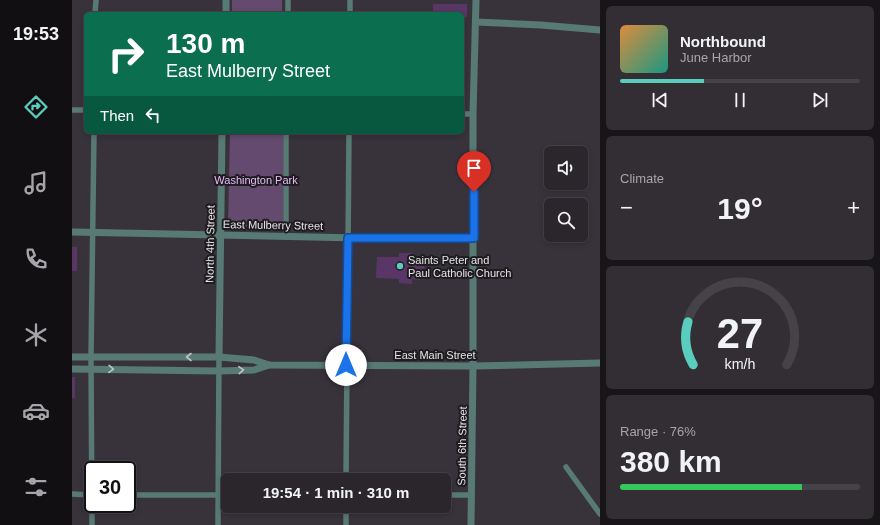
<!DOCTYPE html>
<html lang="en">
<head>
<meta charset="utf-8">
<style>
  body { margin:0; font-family:Arial,sans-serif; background:#322e34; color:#f1f3f6; height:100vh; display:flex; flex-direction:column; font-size:15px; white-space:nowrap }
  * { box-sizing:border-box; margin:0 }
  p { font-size:13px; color:#a5a5a9 }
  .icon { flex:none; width:22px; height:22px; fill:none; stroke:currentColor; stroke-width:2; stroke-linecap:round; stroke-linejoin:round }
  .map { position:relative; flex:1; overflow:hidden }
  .sheet { display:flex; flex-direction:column; gap:6px; padding:6px; background:#171518; width:280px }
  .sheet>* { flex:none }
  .banner { position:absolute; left:12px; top:12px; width:380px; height:122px; border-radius:6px; box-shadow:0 2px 6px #0003,0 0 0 1px #464348; background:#0b6e4f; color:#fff; overflow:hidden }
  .fabs { position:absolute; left:472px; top:146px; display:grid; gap:8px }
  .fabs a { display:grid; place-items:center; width:44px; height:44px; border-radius:6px; background:#2a262c; box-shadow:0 2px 6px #0003,0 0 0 1px #464348; font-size:20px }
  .speed { position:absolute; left:12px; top:461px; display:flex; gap:8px; font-size:20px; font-weight:700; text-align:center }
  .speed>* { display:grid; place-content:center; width:52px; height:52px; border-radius:50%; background:#2a262c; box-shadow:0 2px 6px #0003,0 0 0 1px #464348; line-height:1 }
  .speed .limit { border:2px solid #111; border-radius:6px; background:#fff; color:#111 }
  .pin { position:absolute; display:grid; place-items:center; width:34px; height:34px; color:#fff; margin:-41px -17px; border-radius:50% 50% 50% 0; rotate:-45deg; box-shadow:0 0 4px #0007 }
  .pin .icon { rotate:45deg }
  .me { position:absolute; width:44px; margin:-22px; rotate:0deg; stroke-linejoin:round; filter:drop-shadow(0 0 3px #0008) }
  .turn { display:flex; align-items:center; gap:14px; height:84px; padding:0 16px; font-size:18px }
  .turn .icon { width:52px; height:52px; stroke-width:2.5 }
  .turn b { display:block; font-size:28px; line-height:34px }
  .then { display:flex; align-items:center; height:38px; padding:0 16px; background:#0003; gap:8px; font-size:15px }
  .big { font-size:30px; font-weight:700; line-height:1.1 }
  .sheet .card { flex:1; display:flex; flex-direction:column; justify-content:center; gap:6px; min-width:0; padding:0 14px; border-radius:6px; background:#322e34 }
  .sheet .dial { align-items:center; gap:0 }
  .dial svg { height:104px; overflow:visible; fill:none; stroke:#464348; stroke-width:7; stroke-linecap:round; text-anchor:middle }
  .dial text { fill:#f1f3f6; stroke:none }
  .song { display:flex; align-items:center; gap:12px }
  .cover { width:48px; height:48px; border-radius:6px; background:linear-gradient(135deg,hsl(30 70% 55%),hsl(170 70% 35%)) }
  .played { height:4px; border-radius:2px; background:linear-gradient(90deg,#59cebe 35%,#464348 35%) }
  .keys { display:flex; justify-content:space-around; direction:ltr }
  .heat { display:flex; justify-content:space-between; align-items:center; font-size:22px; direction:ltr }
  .charge { height:6px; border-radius:3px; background:linear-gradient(90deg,#34c759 76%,#464348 0) }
  .trip { position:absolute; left:149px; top:473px; width:230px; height:40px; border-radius:6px; background:#2a262c; box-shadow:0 2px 6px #0003,0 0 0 1px #464348; font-weight:700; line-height:40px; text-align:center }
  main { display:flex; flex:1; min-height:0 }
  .dock { display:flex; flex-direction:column; width:72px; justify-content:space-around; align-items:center; background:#110f12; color:#a5a5a9 }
  .dock .icon { width:28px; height:28px }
  .dock .on { color:#59cebe }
  .dock b { font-size:18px; color:#f1f3f6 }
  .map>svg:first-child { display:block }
  .green { fill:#654a70 }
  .building { fill:#593666 }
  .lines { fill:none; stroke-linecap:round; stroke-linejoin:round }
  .minor { stroke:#587a74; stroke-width:5.5 }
  .tertiary { stroke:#587a74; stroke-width:7 }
  .oneway { stroke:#bcc4c6 }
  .route-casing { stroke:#114b97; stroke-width:10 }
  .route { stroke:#1a73e8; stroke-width:7 }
  .poi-dot { fill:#59cebe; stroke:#1e1c1f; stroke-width:1.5 }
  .labels { text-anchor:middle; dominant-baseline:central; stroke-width:4; stroke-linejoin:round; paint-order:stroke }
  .park-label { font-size:11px; fill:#e8bcfa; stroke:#1e1c1f }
  .street-label { font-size:11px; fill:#e7e4e9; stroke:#1e1c1f }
  .poi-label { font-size:11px; fill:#e7e4e9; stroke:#1e1c1f; text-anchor:start }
</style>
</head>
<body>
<main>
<nav class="dock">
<b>19:53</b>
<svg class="icon on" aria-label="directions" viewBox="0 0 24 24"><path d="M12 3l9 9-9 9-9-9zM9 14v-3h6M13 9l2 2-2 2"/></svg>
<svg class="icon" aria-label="music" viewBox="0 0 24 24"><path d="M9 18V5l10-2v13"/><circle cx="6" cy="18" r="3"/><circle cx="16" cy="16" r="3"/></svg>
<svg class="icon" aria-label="phone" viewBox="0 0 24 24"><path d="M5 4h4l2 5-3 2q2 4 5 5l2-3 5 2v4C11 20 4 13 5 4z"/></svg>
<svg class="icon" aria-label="climate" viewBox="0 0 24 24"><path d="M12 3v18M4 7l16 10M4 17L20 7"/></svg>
<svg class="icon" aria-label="car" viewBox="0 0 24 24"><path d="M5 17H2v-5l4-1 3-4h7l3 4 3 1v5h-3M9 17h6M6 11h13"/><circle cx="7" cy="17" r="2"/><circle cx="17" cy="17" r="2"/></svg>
<svg class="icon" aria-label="filters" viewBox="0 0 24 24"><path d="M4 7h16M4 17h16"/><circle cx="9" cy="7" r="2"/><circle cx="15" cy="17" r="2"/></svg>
</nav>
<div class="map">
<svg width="528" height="525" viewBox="0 0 528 525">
  <rect width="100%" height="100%" fill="#38333b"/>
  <g class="green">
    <rect x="160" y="0" width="50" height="14"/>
    <polygon points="158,132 211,132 211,228 156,227"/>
  </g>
  <g class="building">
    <polygon points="361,4 395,4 395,17 390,17 390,14 361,14"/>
    <rect x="0" y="247" width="5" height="24"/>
    <polygon points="327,253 340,253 340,257 353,256 352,275 348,274 348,280 340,279 340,284 327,283 327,279 304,278 305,257 327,257"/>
    <rect x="0" y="377" width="3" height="21"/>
  </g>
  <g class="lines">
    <g class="minor">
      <polyline points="23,14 24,0"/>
      <polyline points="216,14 216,0"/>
      <polyline points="278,14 278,0"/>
      <polyline points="0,110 14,110"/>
      <polyline points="390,114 401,114"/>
      <polyline points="214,132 214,236"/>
      <polyline points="494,467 528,514"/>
      <polyline points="274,480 277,132"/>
      <polyline points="0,494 21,495"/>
      <polyline points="55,495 156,495"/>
      <polyline points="372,495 400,495"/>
      <polyline points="20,525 19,357 22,132"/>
      <polyline points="146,525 147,357"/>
      <polyline points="274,525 274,506"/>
    </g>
    <g class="tertiary">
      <polyline points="154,14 154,0"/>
      <polyline points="404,22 469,25 528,30"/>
      <polyline points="0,232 286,238 402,238"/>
      <polyline points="0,357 147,357 182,360 197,365 401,366 528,363"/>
      <polyline points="147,357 150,132"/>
      <polyline points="0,369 147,371 182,370 197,365"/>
      <polyline points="399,525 401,366 401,114 404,0"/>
    </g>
  </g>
  <defs><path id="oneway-chevron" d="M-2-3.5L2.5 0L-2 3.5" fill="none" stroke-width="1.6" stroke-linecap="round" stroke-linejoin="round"/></defs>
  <g class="oneway">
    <use href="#oneway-chevron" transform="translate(117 357) rotate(180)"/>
    <use href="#oneway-chevron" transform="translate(39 369) rotate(1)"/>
    <use href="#oneway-chevron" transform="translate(169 370) rotate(-3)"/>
  </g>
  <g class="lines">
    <g class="route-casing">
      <polyline id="route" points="274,365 276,238 402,238 402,192"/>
    </g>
    <use href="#route" class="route"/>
  </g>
  <circle class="poi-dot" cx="328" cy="266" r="4"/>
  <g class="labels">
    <g class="park-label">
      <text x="184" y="180">Washington Park</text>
    </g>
    <g class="street-label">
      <text transform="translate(201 225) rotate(1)">East Mulberry Street</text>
      <text transform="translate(138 244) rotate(-89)">North 4th Street</text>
      <text x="363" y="355">East Main Street</text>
      <text transform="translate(390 446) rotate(-89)">South 6th Street</text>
    </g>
    <g class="poi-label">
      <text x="336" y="260">Saints Peter and<tspan x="336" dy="13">Paul Catholic Church</tspan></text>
    </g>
  </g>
</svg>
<div class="fabs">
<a><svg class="icon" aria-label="sound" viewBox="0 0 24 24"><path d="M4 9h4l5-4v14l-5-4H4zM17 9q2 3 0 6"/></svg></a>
<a><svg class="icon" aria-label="search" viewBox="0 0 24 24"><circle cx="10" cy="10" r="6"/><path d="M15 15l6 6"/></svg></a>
</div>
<div class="speed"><div class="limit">30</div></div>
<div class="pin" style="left:402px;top:192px;background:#d93025"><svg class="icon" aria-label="arrive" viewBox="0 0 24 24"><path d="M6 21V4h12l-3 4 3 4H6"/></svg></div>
<svg class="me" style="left:274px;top:365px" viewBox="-20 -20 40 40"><circle r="19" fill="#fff"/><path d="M0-13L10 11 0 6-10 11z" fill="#1a73e8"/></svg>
<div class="trip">19:54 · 1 min · 310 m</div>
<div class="banner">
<div class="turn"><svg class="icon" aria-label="right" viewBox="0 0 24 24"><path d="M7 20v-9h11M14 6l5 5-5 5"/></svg><div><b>130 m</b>East Mulberry Street</div></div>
<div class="then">Then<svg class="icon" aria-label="left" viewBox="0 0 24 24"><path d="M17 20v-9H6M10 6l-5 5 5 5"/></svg></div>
</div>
</div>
<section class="sheet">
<div class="card">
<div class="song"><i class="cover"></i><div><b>Northbound</b><p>June Harbor</p></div></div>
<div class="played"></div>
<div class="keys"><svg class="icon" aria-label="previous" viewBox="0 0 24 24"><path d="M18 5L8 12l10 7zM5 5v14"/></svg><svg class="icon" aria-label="pause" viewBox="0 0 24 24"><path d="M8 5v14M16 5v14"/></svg><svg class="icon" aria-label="next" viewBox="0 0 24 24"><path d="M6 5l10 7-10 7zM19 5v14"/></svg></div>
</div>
<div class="card"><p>Climate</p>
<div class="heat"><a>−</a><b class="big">19°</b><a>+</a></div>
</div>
<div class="card dial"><svg viewBox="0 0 100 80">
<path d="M14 69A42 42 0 1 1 86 69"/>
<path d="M14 69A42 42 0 0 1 10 36" stroke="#59cebe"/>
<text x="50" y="56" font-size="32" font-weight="700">27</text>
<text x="50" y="72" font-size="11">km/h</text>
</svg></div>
<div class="card"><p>Range · 76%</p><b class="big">380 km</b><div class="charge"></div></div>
</section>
</main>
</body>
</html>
